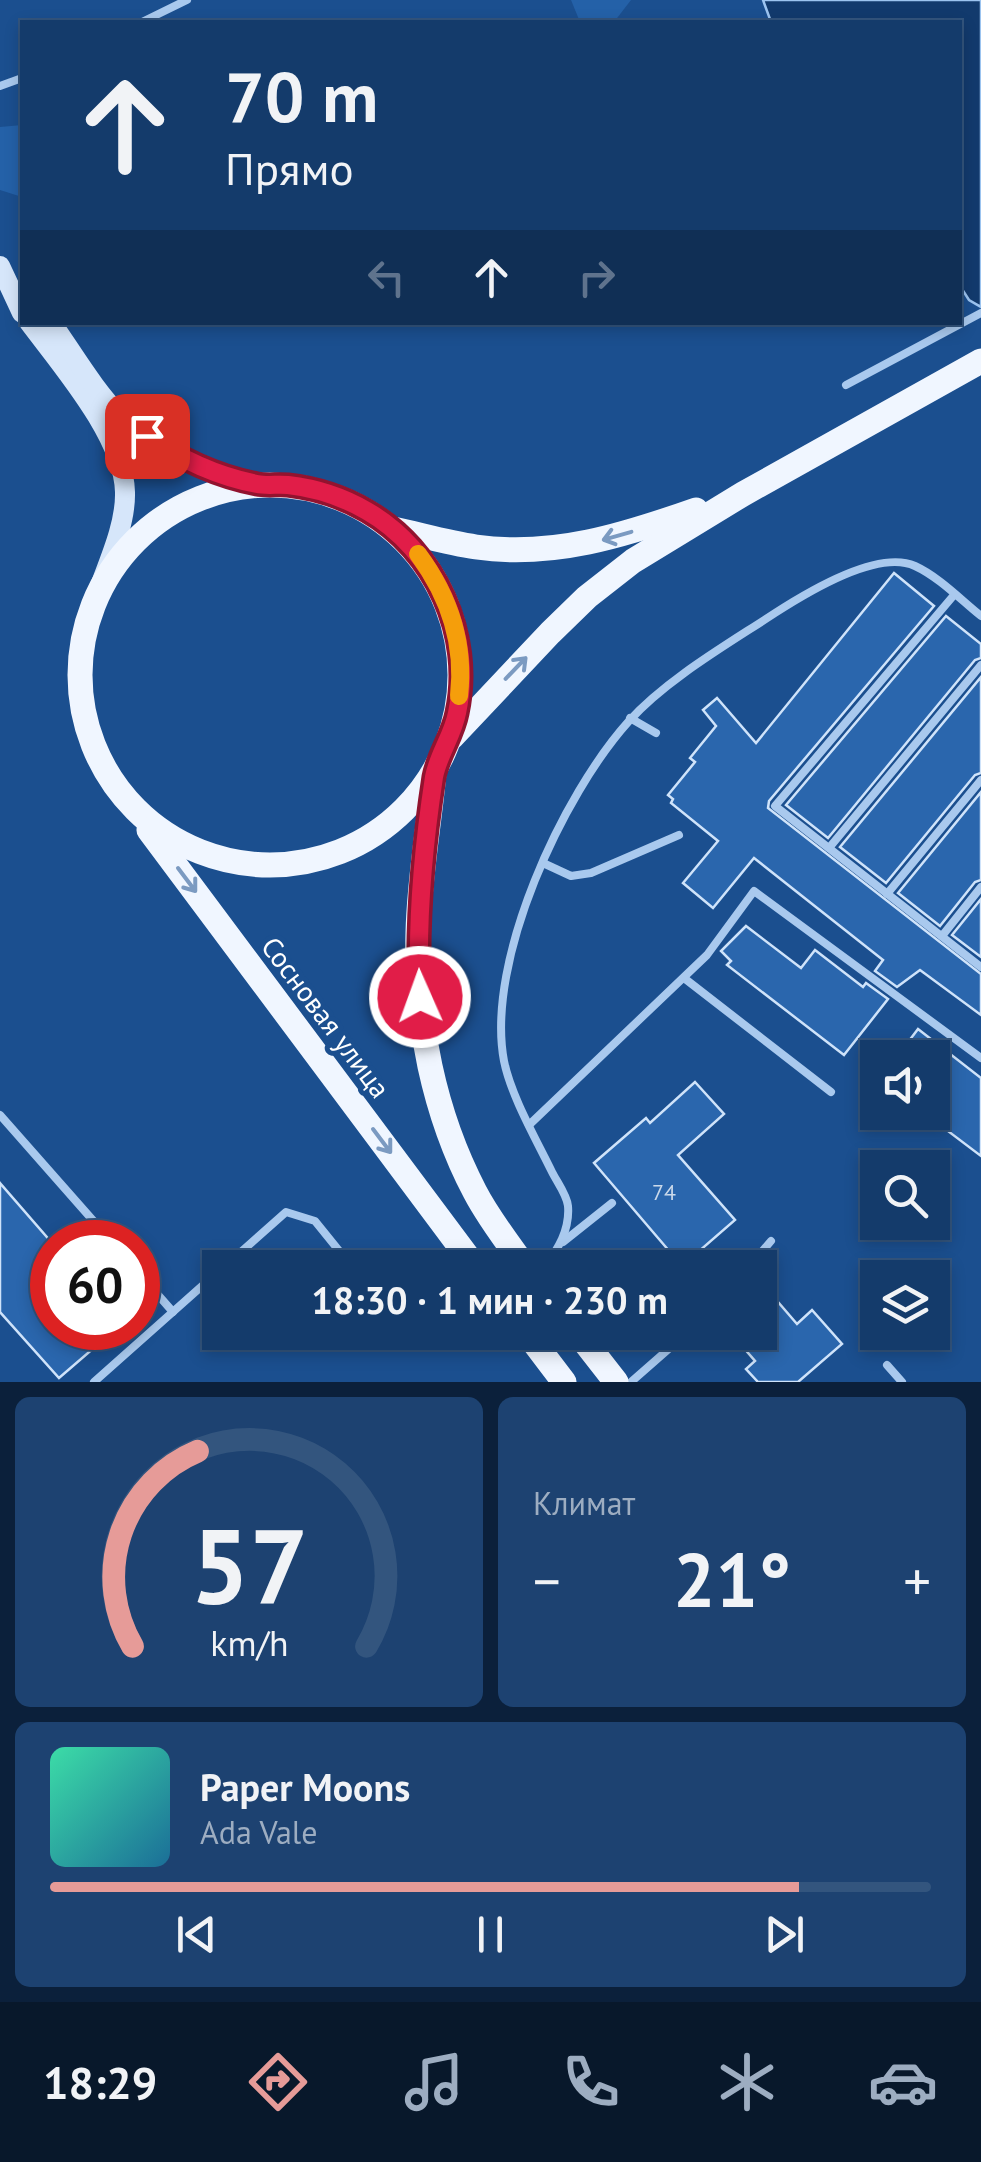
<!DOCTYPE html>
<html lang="ru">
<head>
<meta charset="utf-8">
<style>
  body { margin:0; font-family:"PT Sans",sans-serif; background:#1d4271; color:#f1f3f6; height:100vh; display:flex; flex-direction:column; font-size:38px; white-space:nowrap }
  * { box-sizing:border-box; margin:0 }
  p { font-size:32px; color:#9dadc1 }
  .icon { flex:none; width:55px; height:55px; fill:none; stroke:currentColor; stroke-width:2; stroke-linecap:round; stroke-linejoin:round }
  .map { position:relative; height:1382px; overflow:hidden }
  .panel { display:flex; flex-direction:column; gap:15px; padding:15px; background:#0b203b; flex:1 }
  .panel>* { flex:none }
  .guide { position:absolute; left:20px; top:20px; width:942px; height:305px; border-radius:0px; box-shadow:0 5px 15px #0003,0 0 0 2px #33557e; background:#143b6b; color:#f1f3f6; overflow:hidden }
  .buttons { position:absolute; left:860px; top:1040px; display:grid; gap:20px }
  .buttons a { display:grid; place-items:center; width:90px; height:90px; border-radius:0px; background:#143b6b; box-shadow:0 5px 15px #0003,0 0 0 2px #33557e; font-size:50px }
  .speed { position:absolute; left:30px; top:1220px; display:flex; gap:20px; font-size:50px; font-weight:700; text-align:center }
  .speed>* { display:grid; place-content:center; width:130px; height:130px; border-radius:50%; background:#143b6b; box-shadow:0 5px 15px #0003,0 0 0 2px #33557e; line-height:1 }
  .speed .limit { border:15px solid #d22; background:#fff; color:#111 }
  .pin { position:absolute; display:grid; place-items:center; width:85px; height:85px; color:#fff; margin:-42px; border-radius:20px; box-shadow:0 5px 15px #0006 }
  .me { position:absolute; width:110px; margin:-55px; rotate:358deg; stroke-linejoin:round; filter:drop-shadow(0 0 8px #0008) }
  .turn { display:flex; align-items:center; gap:35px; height:210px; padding:0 40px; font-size:45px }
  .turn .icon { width:130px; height:130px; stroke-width:2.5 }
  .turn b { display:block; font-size:70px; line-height:85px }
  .lanes { display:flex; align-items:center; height:95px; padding:0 40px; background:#0003; justify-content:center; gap:50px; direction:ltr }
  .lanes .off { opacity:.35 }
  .big { font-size:75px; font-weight:700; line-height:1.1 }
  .panel .widget { flex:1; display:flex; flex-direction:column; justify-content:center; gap:15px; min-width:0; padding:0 35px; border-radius:15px; background:#1d4271 }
  .panel .dial { align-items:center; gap:0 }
  .dial svg { height:260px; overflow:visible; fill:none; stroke:#33557e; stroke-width:7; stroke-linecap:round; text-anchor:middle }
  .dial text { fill:#f1f3f6; stroke:none }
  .song { display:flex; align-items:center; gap:30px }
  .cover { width:120px; height:120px; border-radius:15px; background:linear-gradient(135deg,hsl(160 70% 55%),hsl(200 70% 35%)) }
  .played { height:10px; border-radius:5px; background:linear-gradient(90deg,#e69b98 85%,#33557e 85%) }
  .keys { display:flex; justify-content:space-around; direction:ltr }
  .heat { display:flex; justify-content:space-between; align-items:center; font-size:55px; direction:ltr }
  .panel .tiles { flex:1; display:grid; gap:15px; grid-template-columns:1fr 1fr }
  .widget:last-child { grid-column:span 2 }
  .trip { position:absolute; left:202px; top:1250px; width:575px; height:100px; border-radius:0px; background:#143b6b; box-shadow:0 5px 15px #0003,0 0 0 2px #33557e; font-weight:700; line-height:100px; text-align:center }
  .tab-bar { display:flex; height:160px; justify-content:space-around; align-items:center; background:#08182b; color:#9dadc1 }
  .tab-bar .icon { width:70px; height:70px }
  .tab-bar .current { color:#e69b98 }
  .tab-bar b { font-size:45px; color:#f1f3f6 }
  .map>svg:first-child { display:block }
  .green { fill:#2461a8 }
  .water { fill:#123a6d; stroke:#9cc4f0; stroke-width:2.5 }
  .building { fill:#2a66ad; stroke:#cfe3fa; stroke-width:2.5 }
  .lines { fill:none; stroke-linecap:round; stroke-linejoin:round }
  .lane { stroke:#a9c9ee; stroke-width:8 }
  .secondary { stroke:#d6e6fa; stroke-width:20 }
  .primary { stroke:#f0f6ff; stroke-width:25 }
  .oneway { stroke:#7b9ac1 }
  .route-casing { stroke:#92132f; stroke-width:25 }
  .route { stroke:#e11d48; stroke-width:18 }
  .slow { stroke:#f59e0b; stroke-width:18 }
  .labels { text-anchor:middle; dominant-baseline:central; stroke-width:10; stroke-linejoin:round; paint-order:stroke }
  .number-label { font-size:22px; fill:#cad9ea }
  .street-label { font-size:28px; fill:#fff; stroke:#1b4f8f }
</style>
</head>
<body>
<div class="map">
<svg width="981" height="1382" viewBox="0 0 981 1382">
  <rect width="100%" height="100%" fill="#1b4f8f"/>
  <g class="green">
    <polygon points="571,0 631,0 614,22 580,22"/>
    <polygon points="22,125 22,197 0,190 0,127"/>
  </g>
  <polygon class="water" points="763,0 981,0 981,307 969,300 960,286 960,22 771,22"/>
  <g class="building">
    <polygon points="894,573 934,606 769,801 768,808 981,974 981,1015 920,970 897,987 875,971 883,960 754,858 713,908 683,883 718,841 671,803 673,799 668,795 695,762 690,758 716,726 703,710 717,698 756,743"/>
    <polygon points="946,616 981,644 981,658 975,660 828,838 786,805"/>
    <polygon points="981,677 981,773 975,775 886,883 840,847"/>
    <polygon points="981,792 981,880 975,882 940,926 898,893"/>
    <polygon points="981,899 981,957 952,935"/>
    <polygon points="746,926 801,968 815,950 863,987 866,983 888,999 844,1055 727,965 731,961 721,951"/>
    <polygon points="918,1029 981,1078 981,1156 932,1119 932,1058 896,1058"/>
    <polygon points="695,1082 724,1114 678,1155 735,1220 682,1266 594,1163 646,1118 650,1123"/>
    <polygon points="0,1183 52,1243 52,1328 117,1328 59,1378 0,1312"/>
    <polygon points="760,1281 797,1324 812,1310 842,1344 798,1382 758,1382 746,1369 755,1361 730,1332 760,1332"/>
  </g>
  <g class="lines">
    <g class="lane">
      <polyline points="142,22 187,0"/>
      <polyline points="0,86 22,78"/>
      <polyline points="846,385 981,313"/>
      <polyline points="954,595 775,806 981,967"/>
      <polyline points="630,718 656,733"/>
      <polyline points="829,848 981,665"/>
      <polyline points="543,863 571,876 591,873 679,835"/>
      <polyline points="887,894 981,780"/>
      <polyline points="942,936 981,887"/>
      <polyline points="684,978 831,1092"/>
      <polyline points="0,1115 112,1242"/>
      <polyline points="529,1125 707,955 754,891 981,1058"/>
      <polyline points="563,1242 612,1203"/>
      <polyline points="223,1268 286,1212 315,1221 353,1268"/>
      <path d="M544 1268C558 1249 570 1230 568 1206 567 1195 557 1182 552 1172 536 1139 511 1096 504 1061 485 961 563 794 629 721 667 679 728 644 775 613 806 593 878 549 915 566 939 577 961 600 981 616"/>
      <polyline points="748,1268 771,1241"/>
      <polyline points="138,1272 173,1312"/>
      <polyline points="887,1365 902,1382"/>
      <polyline points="94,1382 220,1270"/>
      <polyline points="631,1382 688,1332"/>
    </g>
    <g class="secondary">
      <polyline points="0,266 22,313"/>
      <path d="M29 322C61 365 124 437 125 492 126 526 107 565 96 597"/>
      <path d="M51 322C73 353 94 390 121 417 160 454 210 471 260 485"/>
    </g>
    <g class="primary">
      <circle cx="270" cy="675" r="190"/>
      <path d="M393 529C421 535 448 543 476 547 553 558 625 535 696 510"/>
      <polyline points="452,737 550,633 587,597 633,561 743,494 981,361"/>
      <path d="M434 773C429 826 419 880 418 933 415 1021 434 1114 475 1192 489 1219 508 1243 526 1268"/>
      <polyline points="149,830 476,1268"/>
      <polyline points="526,1332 564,1382"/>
      <polyline points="577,1332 616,1382"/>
    </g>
  </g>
  <defs><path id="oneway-shaft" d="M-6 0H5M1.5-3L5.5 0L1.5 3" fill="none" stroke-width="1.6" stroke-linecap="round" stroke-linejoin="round" transform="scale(2.5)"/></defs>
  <g class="oneway">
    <use href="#oneway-shaft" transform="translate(617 536) rotate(164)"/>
    <use href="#oneway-shaft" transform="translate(516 668) rotate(-46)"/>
    <use href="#oneway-shaft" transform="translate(187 880) rotate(53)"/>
    <use href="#oneway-shaft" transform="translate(382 1141) rotate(53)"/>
  </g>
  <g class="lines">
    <g class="route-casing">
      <path id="route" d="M147 436C180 459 216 476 257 484 267 486 278 484 288 485 315 488 343 497 367 511 435 550 474 635 457 713 453 735 438 755 434 777 423 849 416 924 420 997"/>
    </g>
    <use href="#route" class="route"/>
    <path class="slow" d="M418 554C449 596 465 644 459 696"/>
  </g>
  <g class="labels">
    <g class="number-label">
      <text x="664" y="1192">74</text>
    </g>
    <g class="street-label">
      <text transform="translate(326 1017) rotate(53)">Сосновая улица</text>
    </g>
  </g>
</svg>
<div class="buttons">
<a><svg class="icon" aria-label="sound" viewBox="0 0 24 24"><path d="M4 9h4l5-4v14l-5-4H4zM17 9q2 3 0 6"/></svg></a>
<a><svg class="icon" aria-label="search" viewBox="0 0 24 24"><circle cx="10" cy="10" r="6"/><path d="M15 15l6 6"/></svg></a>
<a><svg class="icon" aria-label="layers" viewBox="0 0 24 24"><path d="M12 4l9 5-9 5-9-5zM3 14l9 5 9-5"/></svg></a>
</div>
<div class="speed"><div class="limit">60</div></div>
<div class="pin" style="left:147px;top:436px;background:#d93025"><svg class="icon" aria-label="arrive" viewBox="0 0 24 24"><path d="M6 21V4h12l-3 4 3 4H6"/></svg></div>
<svg class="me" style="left:420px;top:997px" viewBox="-20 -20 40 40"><circle r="17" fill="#e11d48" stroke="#fff" stroke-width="3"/><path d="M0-11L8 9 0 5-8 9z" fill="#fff"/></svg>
<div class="trip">18:30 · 1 мин · 230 m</div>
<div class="guide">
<div class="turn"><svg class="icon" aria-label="ahead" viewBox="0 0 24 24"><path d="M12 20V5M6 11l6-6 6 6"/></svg><div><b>70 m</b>Прямо</div></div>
<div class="lanes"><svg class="icon off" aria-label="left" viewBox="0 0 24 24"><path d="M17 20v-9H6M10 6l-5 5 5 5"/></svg><svg class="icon" aria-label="ahead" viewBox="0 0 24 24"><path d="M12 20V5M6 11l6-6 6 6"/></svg><svg class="icon off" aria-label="right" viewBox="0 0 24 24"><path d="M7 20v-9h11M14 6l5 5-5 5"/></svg></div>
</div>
</div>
<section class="panel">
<div class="tiles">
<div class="widget dial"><svg viewBox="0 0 100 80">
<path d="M14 69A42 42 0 1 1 86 69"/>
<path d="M14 69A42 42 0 0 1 34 9" stroke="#e69b98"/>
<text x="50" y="56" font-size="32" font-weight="700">57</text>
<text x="50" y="72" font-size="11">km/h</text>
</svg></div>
<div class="widget"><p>Климат</p>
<div class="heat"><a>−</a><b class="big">21°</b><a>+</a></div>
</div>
<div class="widget">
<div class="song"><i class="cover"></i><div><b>Paper Moons</b><p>Ada Vale</p></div></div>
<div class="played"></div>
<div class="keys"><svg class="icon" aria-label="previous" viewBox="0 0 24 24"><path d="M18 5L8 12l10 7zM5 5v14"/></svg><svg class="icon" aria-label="pause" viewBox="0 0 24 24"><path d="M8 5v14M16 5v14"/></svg><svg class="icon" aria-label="next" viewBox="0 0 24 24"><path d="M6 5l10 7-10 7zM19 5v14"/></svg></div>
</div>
</div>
</section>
<nav class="tab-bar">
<b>18:29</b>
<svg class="icon current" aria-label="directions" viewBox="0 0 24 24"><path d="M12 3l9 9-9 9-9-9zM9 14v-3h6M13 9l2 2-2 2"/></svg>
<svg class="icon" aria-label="music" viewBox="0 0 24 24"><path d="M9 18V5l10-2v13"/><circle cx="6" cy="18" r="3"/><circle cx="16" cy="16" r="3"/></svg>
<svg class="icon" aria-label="phone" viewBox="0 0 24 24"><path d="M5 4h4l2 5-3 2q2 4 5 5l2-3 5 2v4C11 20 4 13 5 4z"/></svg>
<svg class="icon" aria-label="climate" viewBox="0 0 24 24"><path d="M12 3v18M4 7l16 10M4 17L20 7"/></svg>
<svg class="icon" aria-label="car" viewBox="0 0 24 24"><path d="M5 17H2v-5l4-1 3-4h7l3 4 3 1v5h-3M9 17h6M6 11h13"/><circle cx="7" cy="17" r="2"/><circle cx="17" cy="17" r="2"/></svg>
</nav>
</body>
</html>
